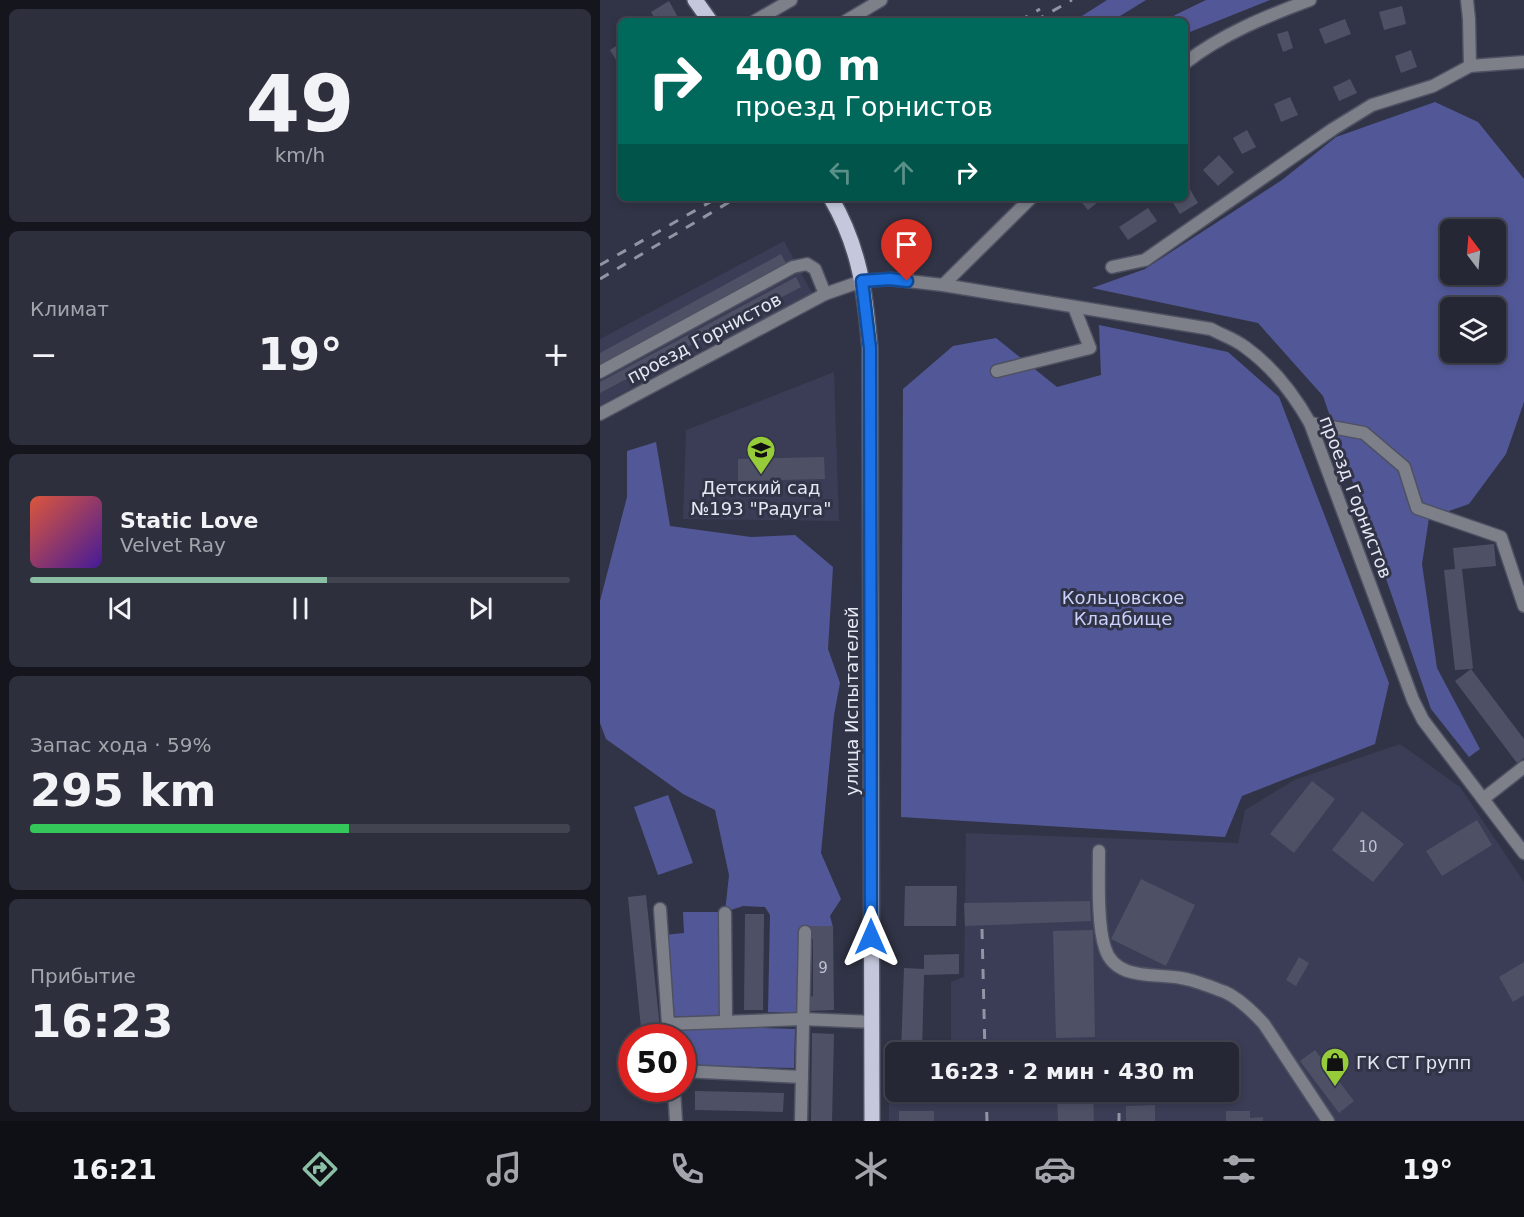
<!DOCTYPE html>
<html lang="ru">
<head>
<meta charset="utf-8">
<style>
  body { margin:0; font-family:"DejaVu Sans",sans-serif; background:#2d2f3c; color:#f1f3f6; height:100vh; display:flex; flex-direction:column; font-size:22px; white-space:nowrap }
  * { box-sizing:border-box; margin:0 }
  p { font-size:20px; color:#a3a5ac }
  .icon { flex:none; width:33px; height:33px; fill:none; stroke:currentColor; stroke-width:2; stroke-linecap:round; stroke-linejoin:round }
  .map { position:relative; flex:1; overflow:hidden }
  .sheet { display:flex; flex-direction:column; gap:9px; padding:9px; background:#14151d; width:600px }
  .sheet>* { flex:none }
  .hud { position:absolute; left:18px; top:18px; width:570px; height:183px; border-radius:9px; box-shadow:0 3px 9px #0003,0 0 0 2px #42444f; background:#00695c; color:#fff; overflow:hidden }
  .needle { width:39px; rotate:344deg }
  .tools { position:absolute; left:840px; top:219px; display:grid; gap:12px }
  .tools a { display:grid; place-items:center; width:66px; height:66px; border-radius:9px; background:#252734; box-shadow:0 3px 9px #0003,0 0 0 2px #42444f; font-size:30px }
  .speed { position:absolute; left:18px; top:1024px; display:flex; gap:12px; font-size:30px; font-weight:700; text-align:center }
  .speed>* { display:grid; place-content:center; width:78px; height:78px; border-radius:50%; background:#252734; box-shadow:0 3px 9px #0003,0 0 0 2px #42444f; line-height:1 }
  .speed .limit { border:9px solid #d22; background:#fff; color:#111 }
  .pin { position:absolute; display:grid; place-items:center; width:51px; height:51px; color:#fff; margin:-62px -26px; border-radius:50% 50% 50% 0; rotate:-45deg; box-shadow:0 0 6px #0007 }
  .pin .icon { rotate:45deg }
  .me { position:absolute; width:66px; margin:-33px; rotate:0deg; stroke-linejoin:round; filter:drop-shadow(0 0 4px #0008) }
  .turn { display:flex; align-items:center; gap:21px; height:126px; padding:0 18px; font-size:27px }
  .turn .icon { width:78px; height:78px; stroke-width:2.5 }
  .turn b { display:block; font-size:42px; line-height:51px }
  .lanes { display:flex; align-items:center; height:57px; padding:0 18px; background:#0003; justify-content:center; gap:30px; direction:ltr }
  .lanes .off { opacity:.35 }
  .big { font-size:45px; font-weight:800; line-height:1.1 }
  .sheet .widget { flex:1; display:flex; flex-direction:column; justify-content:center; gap:9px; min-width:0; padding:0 21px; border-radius:9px; background:#2d2f3c }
  .sheet .dial { align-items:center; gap:0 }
  .dial b { font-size:78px; line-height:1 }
  .song { display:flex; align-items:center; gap:18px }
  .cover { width:72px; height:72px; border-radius:9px; background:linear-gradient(135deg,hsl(10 70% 55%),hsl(260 70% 35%)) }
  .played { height:6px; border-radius:3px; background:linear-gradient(90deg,#8abfa5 55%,#42444f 55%) }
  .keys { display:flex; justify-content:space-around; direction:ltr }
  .heat { display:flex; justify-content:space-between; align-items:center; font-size:33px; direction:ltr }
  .charge { height:9px; border-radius:4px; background:linear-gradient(90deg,#34c759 59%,#42444f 0) }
  .trip { position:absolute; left:285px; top:1042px; width:354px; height:60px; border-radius:9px; background:#252734; box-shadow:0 3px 9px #0003,0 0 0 2px #42444f; font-weight:800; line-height:60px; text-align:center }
  .tab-bar { display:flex; height:96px; justify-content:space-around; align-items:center; background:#0f1015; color:#a3a5ac }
  .tab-bar .icon { width:42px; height:42px }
  .tab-bar .selected { color:#8abfa5 }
  .tab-bar b { font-size:27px; color:#f1f3f6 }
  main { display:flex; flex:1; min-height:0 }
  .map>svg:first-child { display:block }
  .built { fill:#3a3d55 }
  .green { fill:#525897; fill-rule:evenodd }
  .building { fill:#4e5165 }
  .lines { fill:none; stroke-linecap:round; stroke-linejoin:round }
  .minor-casing { stroke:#4e5162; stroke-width:15 }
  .major-casing { stroke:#4e5162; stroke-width:18 }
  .minor { stroke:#7d7f89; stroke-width:12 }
  .major { stroke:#c5c8dc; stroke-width:15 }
  .rail { stroke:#9194a3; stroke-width:3; stroke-dasharray:10 10; stroke-linecap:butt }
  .route-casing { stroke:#114b97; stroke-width:15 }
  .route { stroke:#1a73e8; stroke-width:10 }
  .labels { text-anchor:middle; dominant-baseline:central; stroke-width:6; stroke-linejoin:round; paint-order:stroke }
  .number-label { font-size:15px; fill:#bfc2d0 }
  .street-label { font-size:18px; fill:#e5e7f3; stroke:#313446 }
  .poi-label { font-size:18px; fill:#e5e7f3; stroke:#313446 }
  .park-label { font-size:18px; fill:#cad1fc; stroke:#313446 }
</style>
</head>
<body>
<main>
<section class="sheet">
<div class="widget dial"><b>49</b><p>km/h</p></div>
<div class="widget"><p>Климат</p>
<div class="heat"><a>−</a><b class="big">19°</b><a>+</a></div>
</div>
<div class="widget">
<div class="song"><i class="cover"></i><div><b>Static Love</b><p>Velvet Ray</p></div></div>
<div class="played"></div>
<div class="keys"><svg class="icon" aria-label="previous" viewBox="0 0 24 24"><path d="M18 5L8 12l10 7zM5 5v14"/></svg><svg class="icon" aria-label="pause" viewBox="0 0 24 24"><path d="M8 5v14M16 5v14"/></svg><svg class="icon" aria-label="next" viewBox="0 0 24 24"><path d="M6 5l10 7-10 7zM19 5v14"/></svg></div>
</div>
<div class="widget"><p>Запас хода · 59%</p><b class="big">295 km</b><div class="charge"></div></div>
<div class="widget"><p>Прибытие</p><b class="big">16:23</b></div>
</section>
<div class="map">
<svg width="924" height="1121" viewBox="0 0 924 1121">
  <rect width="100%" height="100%" fill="#313446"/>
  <g class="built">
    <polygon points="184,241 213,295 123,339 0,405 0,339"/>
    <polygon points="234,372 239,521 83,519 86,430"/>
    <polygon points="800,744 860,787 924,882 924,1121 289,1121 289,1103 351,1101 352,1092 628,1092 628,1053 351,1053 351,982 364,977 366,833 638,843 645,810 694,780"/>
  </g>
  <g class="green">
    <polygon points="507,0 546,0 512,21 474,21"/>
    <polygon points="606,0 670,0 585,34 585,21 569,21 575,15"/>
    <path d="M835 102 878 122 924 179V402L906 454 869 504 829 518 822 564 837 668 880 749 869 757 831 709 723 396 658 323 492 288 545 269 682 180 736 137ZM850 230H896V274H850ZM850 308H896V352H850Z"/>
    <polygon points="499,325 628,352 679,397 789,683 775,744 642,796 625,837 301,817 303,389 353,346 396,338 457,387 501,375"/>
    <polygon points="56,442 70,526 151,537 195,535 233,567 228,649 240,683 234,715 221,853 241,899 230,916 233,927 204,927 200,1013 168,1012 170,915 165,907 143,906 125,912 125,1018 73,1016 64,935 84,933 83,912 125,912 129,875 115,810 83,794 6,739 0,723 0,601 27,497 27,451"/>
    <polygon points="68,795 93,863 58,875 34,807"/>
    <polygon points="126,1027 195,1029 194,1068 83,1065 82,1038 76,1038 74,1030"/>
  </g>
  <g class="building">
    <polygon points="69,1 80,21 56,21 51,12"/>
    <polygon points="802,6 806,24 784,30 779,12"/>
    <polygon points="745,19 751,34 725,44 719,29"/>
    <polygon points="688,31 693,48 683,52 677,34"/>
    <polygon points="21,43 21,68 10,50"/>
    <polygon points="811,50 817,67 801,73 795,56"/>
    <polygon points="750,79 757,93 739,101 733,87"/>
    <polygon points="690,97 698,115 681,122 674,104"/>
    <polygon points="647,130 656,147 642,154 633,138"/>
    <polygon points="619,155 634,172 618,186 603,170"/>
    <polygon points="587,184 598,203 580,214 570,198 585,198 585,186"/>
    <polygon points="478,198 503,198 488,210"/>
    <polygon points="548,208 557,221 528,240 519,227"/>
    <polygon points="181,254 186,263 0,366 0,353"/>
    <polygon points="196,277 201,287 0,393 0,382"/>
    <polygon points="224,457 225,479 138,481 138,459"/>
    <polygon points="894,544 896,566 862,569 873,668 871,669 924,739 924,758 917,763 855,681 871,669 855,670 844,570 855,569 853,548"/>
    <polygon points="712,781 735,799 694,853 670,834"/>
    <polygon points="762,811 804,844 773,882 732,850"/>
    <polygon points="877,820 892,845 842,876 826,851"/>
    <polygon points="541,879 595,905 566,966 511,939"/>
    <polygon points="305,886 357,886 356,926 304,926"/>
    <polygon points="46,895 61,1038 42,1038 28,897"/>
    <polygon points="490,901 491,921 365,926 364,903"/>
    <polygon points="145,914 164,914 163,1010 144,1010"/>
    <polygon points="210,926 233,926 234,1010 209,1011 209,997 213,996 213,939 210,940"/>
    <polygon points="493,930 495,1037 456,1038 453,931"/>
    <polygon points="359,954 359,974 324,975 322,1053 301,1053 304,968 324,969 324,955"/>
    <polygon points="699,957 709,963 696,986 686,980"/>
    <polygon points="924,962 924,995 913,1002 899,977"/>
    <polygon points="212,1033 234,1034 232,1121 211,1121"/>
    <polygon points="715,1050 754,1101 739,1113 700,1061"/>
    <polygon points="95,1091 184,1093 183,1112 95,1110"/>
    <polygon points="453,1092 531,1092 531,1094 493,1095 494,1121 458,1121 457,1095 453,1095"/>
    <polygon points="555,1105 555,1121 526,1121 526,1106"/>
    <rect x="299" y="1111" width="35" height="10"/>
    <polygon points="626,1111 650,1111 650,1118 663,1117 663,1121 626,1121"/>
  </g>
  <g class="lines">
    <g class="minor-casing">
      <g id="minor">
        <polyline points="867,0 869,19 870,66 924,62"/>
        <polyline points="155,21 191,0"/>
        <polyline points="246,21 281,0"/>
        <path d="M585 63C622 34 667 16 710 0"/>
        <polyline points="512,267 545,260 733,129 772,105 833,86 870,66"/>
        <polyline points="343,285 431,198"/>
        <polyline points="397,371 490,348 474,307"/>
        <polyline points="0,372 193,267 207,264 215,269 225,294"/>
        <path d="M0 414 225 294 262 281 290 279 343 285 611 329C622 335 635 339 645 347 673 367 693 393 710 423L813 700 823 720 924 853"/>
        <polyline points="710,423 764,433 804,467 817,508 901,537 924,606"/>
        <polyline points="883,799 924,767"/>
        <path d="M499 851C499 878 497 924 505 948 515 981 555 973 581 978 595 980 611 987 625 992 640 999 653 1012 664 1024L728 1121"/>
        <polyline points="60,909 68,1024 202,1019 273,1022"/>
        <polyline points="125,913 126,1021"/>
        <polyline points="68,1024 70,1038"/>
        <polyline points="82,1071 202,1077"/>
        <polyline points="74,1089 76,1121"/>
        <polyline points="201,1121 205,932"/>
      </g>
    </g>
    <g class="major-casing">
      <g id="major">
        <polyline points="95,0 110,21"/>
        <path d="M231 198C260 248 265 292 270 348L272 1121"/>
      </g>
    </g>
    <use href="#minor" class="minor"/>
    <use href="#major" class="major"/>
    <g class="rail">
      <polyline points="419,21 440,9"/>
      <polyline points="435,21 472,0"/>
      <polyline points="0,265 117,198"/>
      <polyline points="0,279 136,198"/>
      <polyline points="382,929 385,1053"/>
      <polyline points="386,1092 387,1121"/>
      <polyline points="519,1113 519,1121"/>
    </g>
  </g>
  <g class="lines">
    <g class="route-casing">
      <polyline id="route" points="271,937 270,348 262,281 290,279 307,281"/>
    </g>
    <use href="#route" class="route"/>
  </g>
  <defs>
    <g id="school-pin" transform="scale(1.5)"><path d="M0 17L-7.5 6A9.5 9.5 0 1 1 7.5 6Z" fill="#96cc39" stroke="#313446"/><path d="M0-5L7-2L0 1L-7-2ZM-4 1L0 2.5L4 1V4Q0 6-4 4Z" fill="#111"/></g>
    <g id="shop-pin" transform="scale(1.5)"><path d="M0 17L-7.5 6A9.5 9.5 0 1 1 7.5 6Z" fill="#96cc39" stroke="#313446"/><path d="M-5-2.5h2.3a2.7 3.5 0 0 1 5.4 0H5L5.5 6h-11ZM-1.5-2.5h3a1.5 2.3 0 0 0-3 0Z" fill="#111"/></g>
  </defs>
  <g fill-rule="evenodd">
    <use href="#school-pin" x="161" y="450"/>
    <use href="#shop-pin" x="735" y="1062"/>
  </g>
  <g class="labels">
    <g class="number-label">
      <text x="768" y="847">10</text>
      <text x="223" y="968">9</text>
    </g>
    <g class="street-label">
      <text transform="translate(104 338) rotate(-28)">проезд Горнистов</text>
      <text transform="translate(756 497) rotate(69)">проезд Горнистов</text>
      <text transform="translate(251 701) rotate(-90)">улица Испытателей</text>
    </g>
    <g class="poi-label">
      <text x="161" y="487">Детский сад<tspan x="161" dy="21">№193 "Радуга"</tspan></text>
      <text x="756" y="1062" text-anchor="start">ГК СТ Групп</text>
    </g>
    <g class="park-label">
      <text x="523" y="597">Кольцовское<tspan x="523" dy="21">Кладбище</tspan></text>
    </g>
  </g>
</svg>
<div class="tools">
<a><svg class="needle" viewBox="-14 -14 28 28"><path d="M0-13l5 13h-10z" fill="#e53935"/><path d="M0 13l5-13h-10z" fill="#a3a5ac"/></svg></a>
<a><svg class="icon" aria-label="layers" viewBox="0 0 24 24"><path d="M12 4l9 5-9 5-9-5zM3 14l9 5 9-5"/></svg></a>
</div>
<div class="speed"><div class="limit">50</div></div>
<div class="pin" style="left:307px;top:281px;background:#d93025"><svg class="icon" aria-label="arrive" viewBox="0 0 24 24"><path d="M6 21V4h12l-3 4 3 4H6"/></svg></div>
<svg class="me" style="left:271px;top:937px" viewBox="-20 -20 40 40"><path d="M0-17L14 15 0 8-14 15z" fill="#1a73e8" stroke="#fff" stroke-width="4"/></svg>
<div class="trip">16:23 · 2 мин · 430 m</div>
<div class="hud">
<div class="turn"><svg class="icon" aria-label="right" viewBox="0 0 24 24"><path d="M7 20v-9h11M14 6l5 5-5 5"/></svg><div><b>400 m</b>проезд Горнистов</div></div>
<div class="lanes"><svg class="icon off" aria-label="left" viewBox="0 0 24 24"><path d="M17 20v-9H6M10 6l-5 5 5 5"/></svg><svg class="icon off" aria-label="ahead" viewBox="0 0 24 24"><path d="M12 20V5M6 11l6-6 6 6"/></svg><svg class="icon" aria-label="right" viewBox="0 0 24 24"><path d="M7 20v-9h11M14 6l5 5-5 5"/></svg></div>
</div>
</div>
</main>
<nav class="tab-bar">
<b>16:21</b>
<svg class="icon selected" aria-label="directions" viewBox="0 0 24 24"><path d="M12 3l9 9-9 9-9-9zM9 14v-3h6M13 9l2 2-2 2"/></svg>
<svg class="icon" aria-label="music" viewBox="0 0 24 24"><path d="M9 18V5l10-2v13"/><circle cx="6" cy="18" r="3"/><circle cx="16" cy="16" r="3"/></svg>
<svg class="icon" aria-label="phone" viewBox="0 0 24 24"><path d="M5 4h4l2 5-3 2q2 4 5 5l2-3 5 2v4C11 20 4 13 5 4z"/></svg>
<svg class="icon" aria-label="climate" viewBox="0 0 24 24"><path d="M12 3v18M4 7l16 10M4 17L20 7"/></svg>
<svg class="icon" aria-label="car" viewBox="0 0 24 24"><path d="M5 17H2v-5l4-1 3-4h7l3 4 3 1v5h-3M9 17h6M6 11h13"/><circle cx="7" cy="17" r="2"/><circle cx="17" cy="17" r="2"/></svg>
<svg class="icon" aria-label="filters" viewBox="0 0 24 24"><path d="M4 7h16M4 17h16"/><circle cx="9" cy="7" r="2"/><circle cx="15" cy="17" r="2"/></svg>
<b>19°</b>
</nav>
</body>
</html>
